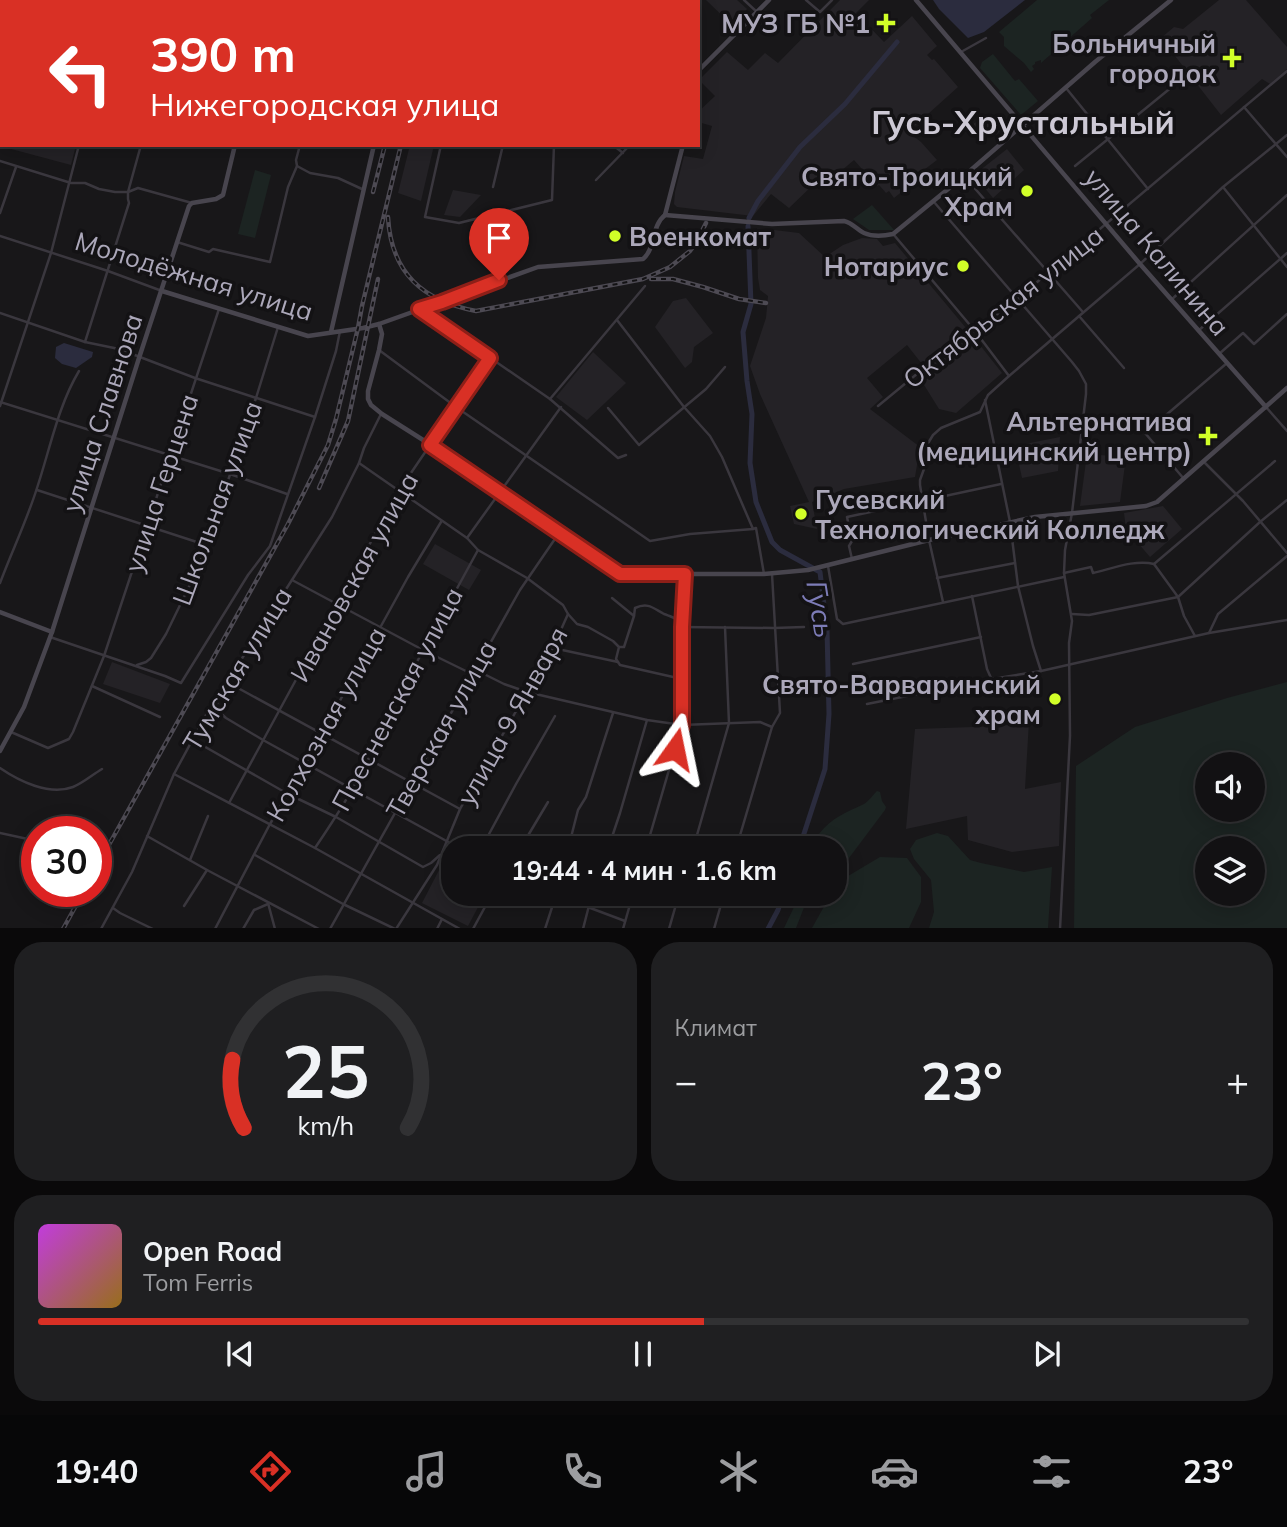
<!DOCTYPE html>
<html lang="ru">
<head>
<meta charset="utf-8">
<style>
  body { margin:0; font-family:Mulish,sans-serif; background:#1f1f21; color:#f1f3f6; height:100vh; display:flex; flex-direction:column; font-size:26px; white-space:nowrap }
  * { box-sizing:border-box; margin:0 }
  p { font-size:23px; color:#9c9da0 }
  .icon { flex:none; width:38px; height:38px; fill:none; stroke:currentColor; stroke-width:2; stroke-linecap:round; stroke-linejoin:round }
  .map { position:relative; height:928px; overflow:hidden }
  .panel { display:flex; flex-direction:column; gap:14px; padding:14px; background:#0a090a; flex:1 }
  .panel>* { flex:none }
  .banner { position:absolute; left:0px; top:0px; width:700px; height:147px; box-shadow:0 4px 18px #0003,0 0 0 2px #313133; background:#d93025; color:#fff; overflow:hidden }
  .tools { position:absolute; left:1195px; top:752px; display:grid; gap:14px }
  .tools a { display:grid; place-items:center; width:70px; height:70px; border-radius:50%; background:#121113; box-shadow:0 4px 18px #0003,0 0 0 2px #313133; font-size:35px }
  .speed { position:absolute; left:21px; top:816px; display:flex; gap:14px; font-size:35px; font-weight:700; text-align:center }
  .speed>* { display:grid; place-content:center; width:91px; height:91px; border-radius:50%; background:#121113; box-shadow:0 4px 18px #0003,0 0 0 2px #313133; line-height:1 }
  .speed .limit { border:10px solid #d22; background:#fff; color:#111 }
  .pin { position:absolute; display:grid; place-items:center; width:60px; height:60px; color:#fff; margin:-72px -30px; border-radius:50% 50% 50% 0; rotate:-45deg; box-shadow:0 0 7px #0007 }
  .pin .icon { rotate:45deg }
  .me { position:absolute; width:77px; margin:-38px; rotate:12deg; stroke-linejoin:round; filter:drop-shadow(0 0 5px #0008) }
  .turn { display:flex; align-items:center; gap:24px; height:147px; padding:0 35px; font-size:32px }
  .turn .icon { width:91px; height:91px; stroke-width:2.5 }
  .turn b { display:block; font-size:49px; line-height:60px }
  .big { font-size:52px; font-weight:700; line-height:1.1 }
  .panel .tile { flex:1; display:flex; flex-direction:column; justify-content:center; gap:10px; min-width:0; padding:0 24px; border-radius:28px; background:#1f1f21 }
  .panel .dial { align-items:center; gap:0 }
  .dial svg { height:182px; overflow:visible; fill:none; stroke:#313133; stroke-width:7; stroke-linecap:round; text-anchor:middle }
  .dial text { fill:#f1f3f6; stroke:none }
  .song { display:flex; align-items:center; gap:21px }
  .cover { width:84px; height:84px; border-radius:10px; background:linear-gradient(135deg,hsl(290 70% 55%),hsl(40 70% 35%)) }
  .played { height:7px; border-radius:4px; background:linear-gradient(90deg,#d93025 55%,#313133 55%) }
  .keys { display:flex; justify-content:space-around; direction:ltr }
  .heat { display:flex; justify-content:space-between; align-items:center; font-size:38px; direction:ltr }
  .panel .tiles { flex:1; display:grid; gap:14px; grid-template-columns:1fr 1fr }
  .tile:last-child { grid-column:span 2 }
  .trip { position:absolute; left:441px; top:836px; width:406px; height:70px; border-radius:28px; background:#121113; box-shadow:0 4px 18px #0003,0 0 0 2px #313133; font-weight:700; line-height:70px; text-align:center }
  .tabs { display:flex; height:112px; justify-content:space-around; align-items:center; background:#070708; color:#9c9da0 }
  .tabs .icon { width:49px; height:49px }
  .tabs .selected { color:#d93025 }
  .tabs b { font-size:32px; color:#f1f3f6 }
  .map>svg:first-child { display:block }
  .built { fill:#242226 }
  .green { fill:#1c2422; fill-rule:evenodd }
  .water { fill:#2b2c3e }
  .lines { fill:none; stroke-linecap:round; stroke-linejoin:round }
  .river { stroke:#2b2c3e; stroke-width:5 }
  .street { stroke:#3a373e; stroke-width:2.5 }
  .secondary { stroke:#48454e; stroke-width:4.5 }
  .rail-casing { stroke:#4d4a53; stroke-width:4.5 }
  .rail { stroke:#131214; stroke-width:2; stroke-dasharray:5; stroke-linecap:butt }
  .route-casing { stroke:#8d1f18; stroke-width:18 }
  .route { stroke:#d93025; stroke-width:12 }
  .poi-dot { fill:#d1ff28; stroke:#131214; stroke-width:2.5 }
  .labels { text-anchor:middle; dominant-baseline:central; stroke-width:7; stroke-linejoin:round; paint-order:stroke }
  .poi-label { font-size:26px; font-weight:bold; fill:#aca8ba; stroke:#131214; text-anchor:end }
  .street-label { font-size:26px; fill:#aca8ba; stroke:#131214 }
  .water-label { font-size:28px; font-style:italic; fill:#7d7cb7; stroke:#131214 }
  .district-label { font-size:33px; font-weight:bold; fill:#cdc9d5; stroke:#131214 }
</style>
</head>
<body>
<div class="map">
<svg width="1287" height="929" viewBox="0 0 1287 929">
  <rect width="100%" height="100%" fill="#181719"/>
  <g class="built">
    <polygon points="706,0 737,0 747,9 732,25"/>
    <polygon points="840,0 869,0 856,13 884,42 912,16 937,46 927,55 932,60 934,59 958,87 908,132 921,142 937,160 912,179 914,182 894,198 889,191 886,193 879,185 877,186 854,160 820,189 814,184 789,208 771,194 753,216 677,207 674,204 675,192 684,156 703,159 712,126 698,122 698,112 715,96 699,80 727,52 748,70 765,53 778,63"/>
    <polygon points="1219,0 1246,0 1287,47 1287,69 1270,84 1262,79 1221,115 1161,38 1174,27 1183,29"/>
    <polygon points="0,86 2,87 2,145 76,145 71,165 0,146"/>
    <polygon points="986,114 1000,131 996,135 992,131 983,140 971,126"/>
    <polygon points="410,145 434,145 421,201 398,193"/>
    <polygon points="1007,149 1024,170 993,198 974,175"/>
    <polygon points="453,190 481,195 460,217 444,215"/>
    <polygon points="757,228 799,233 825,257 843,245 862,238 877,239 883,246 895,243 966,328 922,364 907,345 867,378 883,397 870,409 920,447 915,477 844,489 812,502 817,529 794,524 790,506 809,502 760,394 750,366 766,318 768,296 760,290 758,278"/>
    <polygon points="686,298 713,333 694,347 692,362 685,368 655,327 673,301"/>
    <polygon points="972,335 1002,373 956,413 939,409 921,380 921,373 938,358 940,360"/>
    <polygon points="593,352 626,383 587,420 556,397"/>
    <polygon points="1060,437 1058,471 1022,478 1015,446"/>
    <polygon points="1087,454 1126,457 1120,502 1080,506"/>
    <polygon points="1163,506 1182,529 1150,557 1126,529 1124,513"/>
    <polygon points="435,544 481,570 469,590 423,564"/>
    <polygon points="112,662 170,684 160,703 103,684"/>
    <polygon points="1029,721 1025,789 1061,782 1059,846 1012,852 968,840 967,816 906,829 915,729 1002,726"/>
    <polygon points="450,849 453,850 453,894 485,894 468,926 422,903"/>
  </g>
  <g class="green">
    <polygon points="1037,0 1109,0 1090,15 1092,18 1041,63 1041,60 1035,62 1035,64 1032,66 1034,69 1031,72 1024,63 1004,46 1004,37 999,32"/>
    <polygon points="993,54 1015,81 1019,79 1038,101 1021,115 980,68 982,62"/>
    <polygon points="255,170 271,175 255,238 238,234"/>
    <polygon points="872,205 894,230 869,230 853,219"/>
    <path d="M1287 682V928H1074L1076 766 1135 727 1227 698ZM1208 765H1253V810H1208ZM1208 849H1253V894H1208Z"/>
    <path d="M877 791 880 792 882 801 886 807 885 810 846 862 835 853V849C827 849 822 843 818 837L819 834C831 818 847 812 864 804 869 801 873 795 877 791Z"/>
    <polygon points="937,833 948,836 970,860 981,863 1024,872 1052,867 1048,928 929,928 934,912 931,880 914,859 910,849 916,840"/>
    <polygon points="880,857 907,858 921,877 921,902 909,928 812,928 831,894 835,894 835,887 838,882"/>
    <polygon points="805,899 805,905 796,928 784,928 794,907"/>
  </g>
  <g class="water">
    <polygon points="933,0 1025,0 984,32 968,38 939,9"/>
    <polygon points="64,343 93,352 92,357 76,368 62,364 55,358 56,347"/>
  </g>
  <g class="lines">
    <g class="river">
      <polyline points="749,218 758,201 800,147 845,104 897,42"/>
      <polyline points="748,226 751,304 743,332 747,381 752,414 750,463 756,502 772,542 780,550 820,572 827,630 829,714 825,769 799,849"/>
      <polyline points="768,929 778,910 783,894"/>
    </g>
    <g class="street">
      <polyline points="93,0 100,2"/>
      <polyline points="379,0 386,2"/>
      <polyline points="544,0 546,2"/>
      <polyline points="744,0 757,12"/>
      <polyline points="806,0 820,12 832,0"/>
      <polyline points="52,2 52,0"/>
      <polyline points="338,2 339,0"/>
      <polyline points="471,2 471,0"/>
      <polyline points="672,2 674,0"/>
      <polyline points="961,52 986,38"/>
      <polyline points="0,81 2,81"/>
      <polyline points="1066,88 1148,189"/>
      <polyline points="1244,107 1287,157"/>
      <polyline points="441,145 425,217 459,223 552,200 554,145"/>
      <polyline points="613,145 623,153"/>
      <polyline points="0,161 71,183 85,183 99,189 115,192 128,192 138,188 192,203"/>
      <polyline points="297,166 310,173 338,178 362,189"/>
      <polyline points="1075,166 1178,82"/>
      <polyline points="964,176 1082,311"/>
      <polyline points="596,180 630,145"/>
      <polyline points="493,187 503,145"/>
      <polyline points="1223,187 1287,267"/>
      <polyline points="934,202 1072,362 1079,371 1086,384 1086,394 1072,513 1065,550 1064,573 1072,621 1069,643 1070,736 1060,929"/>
      <polyline points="0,213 16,167"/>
      <polyline points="894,235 975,331 1009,376"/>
      <polyline points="0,236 108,271 162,291"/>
      <polyline points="177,242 209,252 213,249 270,262 288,187 297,166 296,160 300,145"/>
      <polyline points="1171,300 1287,195"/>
      <polyline points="421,310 550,399 618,458 626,455"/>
      <polyline points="0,313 85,342 119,349 195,378 315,417"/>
      <polyline points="1079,316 1124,368"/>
      <polyline points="617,320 684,407 710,436 722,457 753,529 756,528 764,574"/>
      <polyline points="1198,331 1287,253"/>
      <polyline points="85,342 129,203 128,199 128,192 141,145"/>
      <polyline points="379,350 456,407 650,541 690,534 753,529"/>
      <polyline points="1219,354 1243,333 1254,344 1287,314"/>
      <polyline points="550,399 645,286"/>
      <polyline points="985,400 1010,522 1018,586 1033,646 1041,671"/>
      <polyline points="0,402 230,474 287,494"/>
      <polyline points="0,406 51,253 79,145"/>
      <polyline points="878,406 969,331 975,331 1017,299 1287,71"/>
      <polyline points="1266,407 1287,431"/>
      <polyline points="608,408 639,445 706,389 725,367"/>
      <polyline points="1204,462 1243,501 1287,553"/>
      <polyline points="359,463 467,538 478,550 527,578 563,605 568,614 577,624 588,627 613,641 619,647 616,659 620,665 682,679"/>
      <polyline points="1184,479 1145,433 1227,363"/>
      <polyline points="37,490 206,545"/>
      <polyline points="467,538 561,407"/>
      <polyline points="852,559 849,546 852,541 847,517 1001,484"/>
      <polyline points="1154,564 1178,597 1184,616 1195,636"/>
      <polyline points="828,566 837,619 843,624 1064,577"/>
      <path d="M1064 573 1091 567 1093 573C1111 569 1135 559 1154 564L1275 461"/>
      <polyline points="937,578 1015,563"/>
      <polyline points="292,580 423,650 472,674"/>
      <path d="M0 583C12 551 27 520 37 488 50 449 58 406 79 371"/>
      <polyline points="972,596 987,669 991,678"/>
      <polyline points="612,598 634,616"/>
      <polyline points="943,602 929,540 920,485 920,480 924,469 927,445 933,435 941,428 980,412 988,395 1009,376 1140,264 1223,187 1287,135"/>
      <polyline points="1072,614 1089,615 1178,597 1260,522 1287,500"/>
      <polyline points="682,627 774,628 804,627"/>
      <polyline points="1209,633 1218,614 1287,556"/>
      <polyline points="50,637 165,676 181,683 248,575 270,546 315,417 336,351 340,331"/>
      <path d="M620 647H624L634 616 635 608C648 602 653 608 664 614 670 616 676 619 682 621"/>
      <polyline points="553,648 618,662"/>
      <polyline points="853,664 981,637"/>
      <polyline points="137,665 146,662 151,658 166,634 199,566 256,398 278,327"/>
      <polyline points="474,669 504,684 527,692 647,720 682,725 760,722 772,727"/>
      <polyline points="227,682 460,809"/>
      <polyline points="92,686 160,717"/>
      <polyline points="867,704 992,679 1041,671 1209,633 1287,620"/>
      <polyline points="215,708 226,718 263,740 461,849"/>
      <polyline points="11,732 48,748 69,739 73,732 104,656 219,309"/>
      <polyline points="193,740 288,794 336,817 423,867 431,863 440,855"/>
      <path d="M0 768C19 781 49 796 73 787 83 783 92 775 102 769"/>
      <polyline points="174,774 315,848 460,929"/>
      <polyline points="229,803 398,492 490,357"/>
      <polyline points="0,833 37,841"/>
      <polyline points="147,836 207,870 319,929"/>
      <path d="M315 848C335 818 361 780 371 746L478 550"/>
      <polyline points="481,849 516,784 555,716"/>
      <polyline points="520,849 548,802"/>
      <polyline points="568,849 578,810 586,797 613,713"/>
      <polyline points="608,849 620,813 647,720"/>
      <polyline points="646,849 682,725 682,627 685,574"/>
      <polyline points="693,849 729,723 725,627"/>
      <polyline points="736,849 772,727 780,713 772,574"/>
      <polyline points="255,855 343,904 395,929"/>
      <polyline points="190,860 208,816"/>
      <polyline points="553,894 625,921"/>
      <polyline points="268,903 275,929"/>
      <polyline points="184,906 207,870"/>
      <polyline points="113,908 120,913 153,929"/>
      <polyline points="101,929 132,872 174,774 207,713 215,708 227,682 332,517 359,463 364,448 381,414"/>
      <polyline points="215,929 270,824 305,764 408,577 441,522"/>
      <polyline points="243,929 254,910 268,904"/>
      <polyline points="330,929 520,590 559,533"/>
      <polyline points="396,929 437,865 460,809 527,692 551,652 568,614"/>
      <polyline points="437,929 442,919"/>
      <polyline points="473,929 492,894"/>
      <polyline points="545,929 556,895"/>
      <polyline points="583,929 592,894"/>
      <polyline points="623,929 633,894"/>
      <polyline points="669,929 679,894"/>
      <polyline points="714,929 724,894"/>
    </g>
    <g class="secondary">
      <polyline points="624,0 626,2"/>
      <polyline points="916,0 1140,264 1266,407"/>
      <polyline points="272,2 273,0"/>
      <polyline points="400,2 400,0"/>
      <polyline points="698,71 769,0"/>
      <path d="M665 215 772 224 844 221C853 223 857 230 864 233 873 237 884 236 893 234L964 176 1095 62 1171 0"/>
      <polyline points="665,215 683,145"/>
      <path d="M162 291 308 336 363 328 379 324 538 267 643 259C656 248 651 226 665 215"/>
      <polyline points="379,324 382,334 379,350 368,391 368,399 371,405 382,414 431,445 620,574 764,574 808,570 929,540 1035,517 1146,506 1157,502 1287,388"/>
      <polyline points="331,332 374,145"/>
      <polyline points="0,612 52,632"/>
      <polyline points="0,751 24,707 52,632 139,358 189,206 192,203 216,199 223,195 235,145"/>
    </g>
    <g class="rail-casing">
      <g id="rail">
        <polyline points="441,2 441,0"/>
        <polyline points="373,192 385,145"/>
        <path d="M388 217C391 273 423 301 476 311L643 279 670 267 690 251 696 243 706 223"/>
        <polyline points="651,279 673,279 703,287 739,299 766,303"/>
        <polyline points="319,488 348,421 378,279"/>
        <polyline points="96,868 288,524 328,445 336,419 358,328 362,306 401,145"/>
        <polyline points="63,929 84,891"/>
      </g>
    </g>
    <use href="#rail" class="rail"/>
  </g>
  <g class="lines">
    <g class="route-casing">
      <polyline id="route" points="499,280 442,302 419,309 490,358 430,445 620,574 685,574 682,627 682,725 675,749"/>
    </g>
    <use href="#route" class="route"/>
  </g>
  <g class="poi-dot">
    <path d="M882.5 12.5h7v7h7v7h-7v7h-7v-7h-7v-7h7z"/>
    <path d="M1228.5 47.5h7v7h7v7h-7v7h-7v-7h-7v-7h7z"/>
    <circle cx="1027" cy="191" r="7"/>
    <circle cx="615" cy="236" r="7"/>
    <circle cx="963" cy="266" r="7"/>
    <path d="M1204.5 425.5h7v7h7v7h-7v7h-7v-7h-7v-7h7z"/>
    <circle cx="801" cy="514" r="7"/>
    <circle cx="1055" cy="699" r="7"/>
  </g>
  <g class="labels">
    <g class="poi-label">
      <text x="870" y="23">МУЗ ГБ №1</text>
      <text x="1216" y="43">Больничный<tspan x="1216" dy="30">городок</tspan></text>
      <text x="1013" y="176">Свято-Троицкий<tspan x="1013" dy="30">Храм</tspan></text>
      <text x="629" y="236" text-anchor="start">Военкомат</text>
      <text x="949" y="266">Нотариус</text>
      <text x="1192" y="421">Альтернатива<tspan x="1192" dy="30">(медицинский центр)</tspan></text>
      <text x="815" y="499" text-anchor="start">Гусевский<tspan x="815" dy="30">Технологический Колледж</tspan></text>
      <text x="1041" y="684">Свято-Варваринский<tspan x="1041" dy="30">храм</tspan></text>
    </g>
    <g class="street-label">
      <text transform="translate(1157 252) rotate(50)">улица Калинина</text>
      <text transform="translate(194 276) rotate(17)">Молодёжная улица</text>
      <text transform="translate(1003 307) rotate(-38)">Октябрьская улица</text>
      <text transform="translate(102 413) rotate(-72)">улица Славнова</text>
      <text transform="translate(161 483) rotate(-72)">улица Герцена</text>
      <text transform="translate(217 503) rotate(-70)">Школьная улица</text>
      <text transform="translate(354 577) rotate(-61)">Ивановская улица</text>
      <text transform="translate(237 669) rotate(-59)">Тумская улица</text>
      <text transform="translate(397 699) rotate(-62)">Пресненская улица</text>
      <text transform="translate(512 716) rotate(-61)">улица 9 Января</text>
      <text transform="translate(326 724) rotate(-61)">Колхозная улица</text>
      <text transform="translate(441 729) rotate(-61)">Тверская улица</text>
    </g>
    <g class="water-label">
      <text transform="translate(821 609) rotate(81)">Гусь</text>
    </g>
    <g class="district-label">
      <text x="1023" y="121">Гусь-Хрустальный</text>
    </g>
  </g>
</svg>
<div class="tools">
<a><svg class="icon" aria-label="sound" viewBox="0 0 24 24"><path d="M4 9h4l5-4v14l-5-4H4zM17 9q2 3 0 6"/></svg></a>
<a><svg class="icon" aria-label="layers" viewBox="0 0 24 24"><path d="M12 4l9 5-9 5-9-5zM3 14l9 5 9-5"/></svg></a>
</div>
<div class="speed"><div class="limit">30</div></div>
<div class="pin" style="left:499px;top:280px;background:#d93025"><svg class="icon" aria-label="arrive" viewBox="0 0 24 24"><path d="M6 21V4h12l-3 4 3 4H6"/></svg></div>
<svg class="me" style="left:675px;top:749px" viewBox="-20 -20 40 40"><path d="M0-17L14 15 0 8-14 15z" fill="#d93025" stroke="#fff" stroke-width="4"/></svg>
<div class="trip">19:44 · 4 мин · 1.6 km</div>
<div class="banner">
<div class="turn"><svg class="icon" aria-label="left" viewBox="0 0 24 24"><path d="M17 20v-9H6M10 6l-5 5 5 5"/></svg><div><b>390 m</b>Нижегородская улица</div></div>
</div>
</div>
<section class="panel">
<div class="tiles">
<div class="tile dial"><svg viewBox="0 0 100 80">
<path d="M14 69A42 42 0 1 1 86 69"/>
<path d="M14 69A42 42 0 0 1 9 39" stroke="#d93025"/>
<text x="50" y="56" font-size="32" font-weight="700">25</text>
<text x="50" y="72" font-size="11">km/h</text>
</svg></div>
<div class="tile"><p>Климат</p>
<div class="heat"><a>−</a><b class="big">23°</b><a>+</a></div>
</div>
<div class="tile">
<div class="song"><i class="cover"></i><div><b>Open Road</b><p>Tom Ferris</p></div></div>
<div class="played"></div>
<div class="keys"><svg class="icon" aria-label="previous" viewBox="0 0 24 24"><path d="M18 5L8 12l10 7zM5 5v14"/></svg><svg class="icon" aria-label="pause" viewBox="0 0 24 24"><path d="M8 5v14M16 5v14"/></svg><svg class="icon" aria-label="next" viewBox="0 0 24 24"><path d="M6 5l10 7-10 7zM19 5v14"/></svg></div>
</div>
</div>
</section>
<nav class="tabs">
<b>19:40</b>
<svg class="icon selected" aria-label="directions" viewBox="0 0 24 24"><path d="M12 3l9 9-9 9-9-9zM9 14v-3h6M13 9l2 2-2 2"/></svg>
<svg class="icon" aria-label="music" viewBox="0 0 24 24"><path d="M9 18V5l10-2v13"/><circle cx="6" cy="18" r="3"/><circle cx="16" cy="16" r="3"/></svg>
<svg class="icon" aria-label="phone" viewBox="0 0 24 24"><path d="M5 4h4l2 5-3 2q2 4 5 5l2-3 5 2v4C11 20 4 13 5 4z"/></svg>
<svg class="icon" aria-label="climate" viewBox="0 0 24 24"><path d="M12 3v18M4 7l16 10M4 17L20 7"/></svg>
<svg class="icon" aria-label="car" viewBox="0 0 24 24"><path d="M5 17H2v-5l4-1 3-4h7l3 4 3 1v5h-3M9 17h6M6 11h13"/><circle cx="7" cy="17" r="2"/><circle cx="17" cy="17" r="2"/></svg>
<svg class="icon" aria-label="filters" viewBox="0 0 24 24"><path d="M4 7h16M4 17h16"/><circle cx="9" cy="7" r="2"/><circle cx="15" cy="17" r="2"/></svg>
<b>23°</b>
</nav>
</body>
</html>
